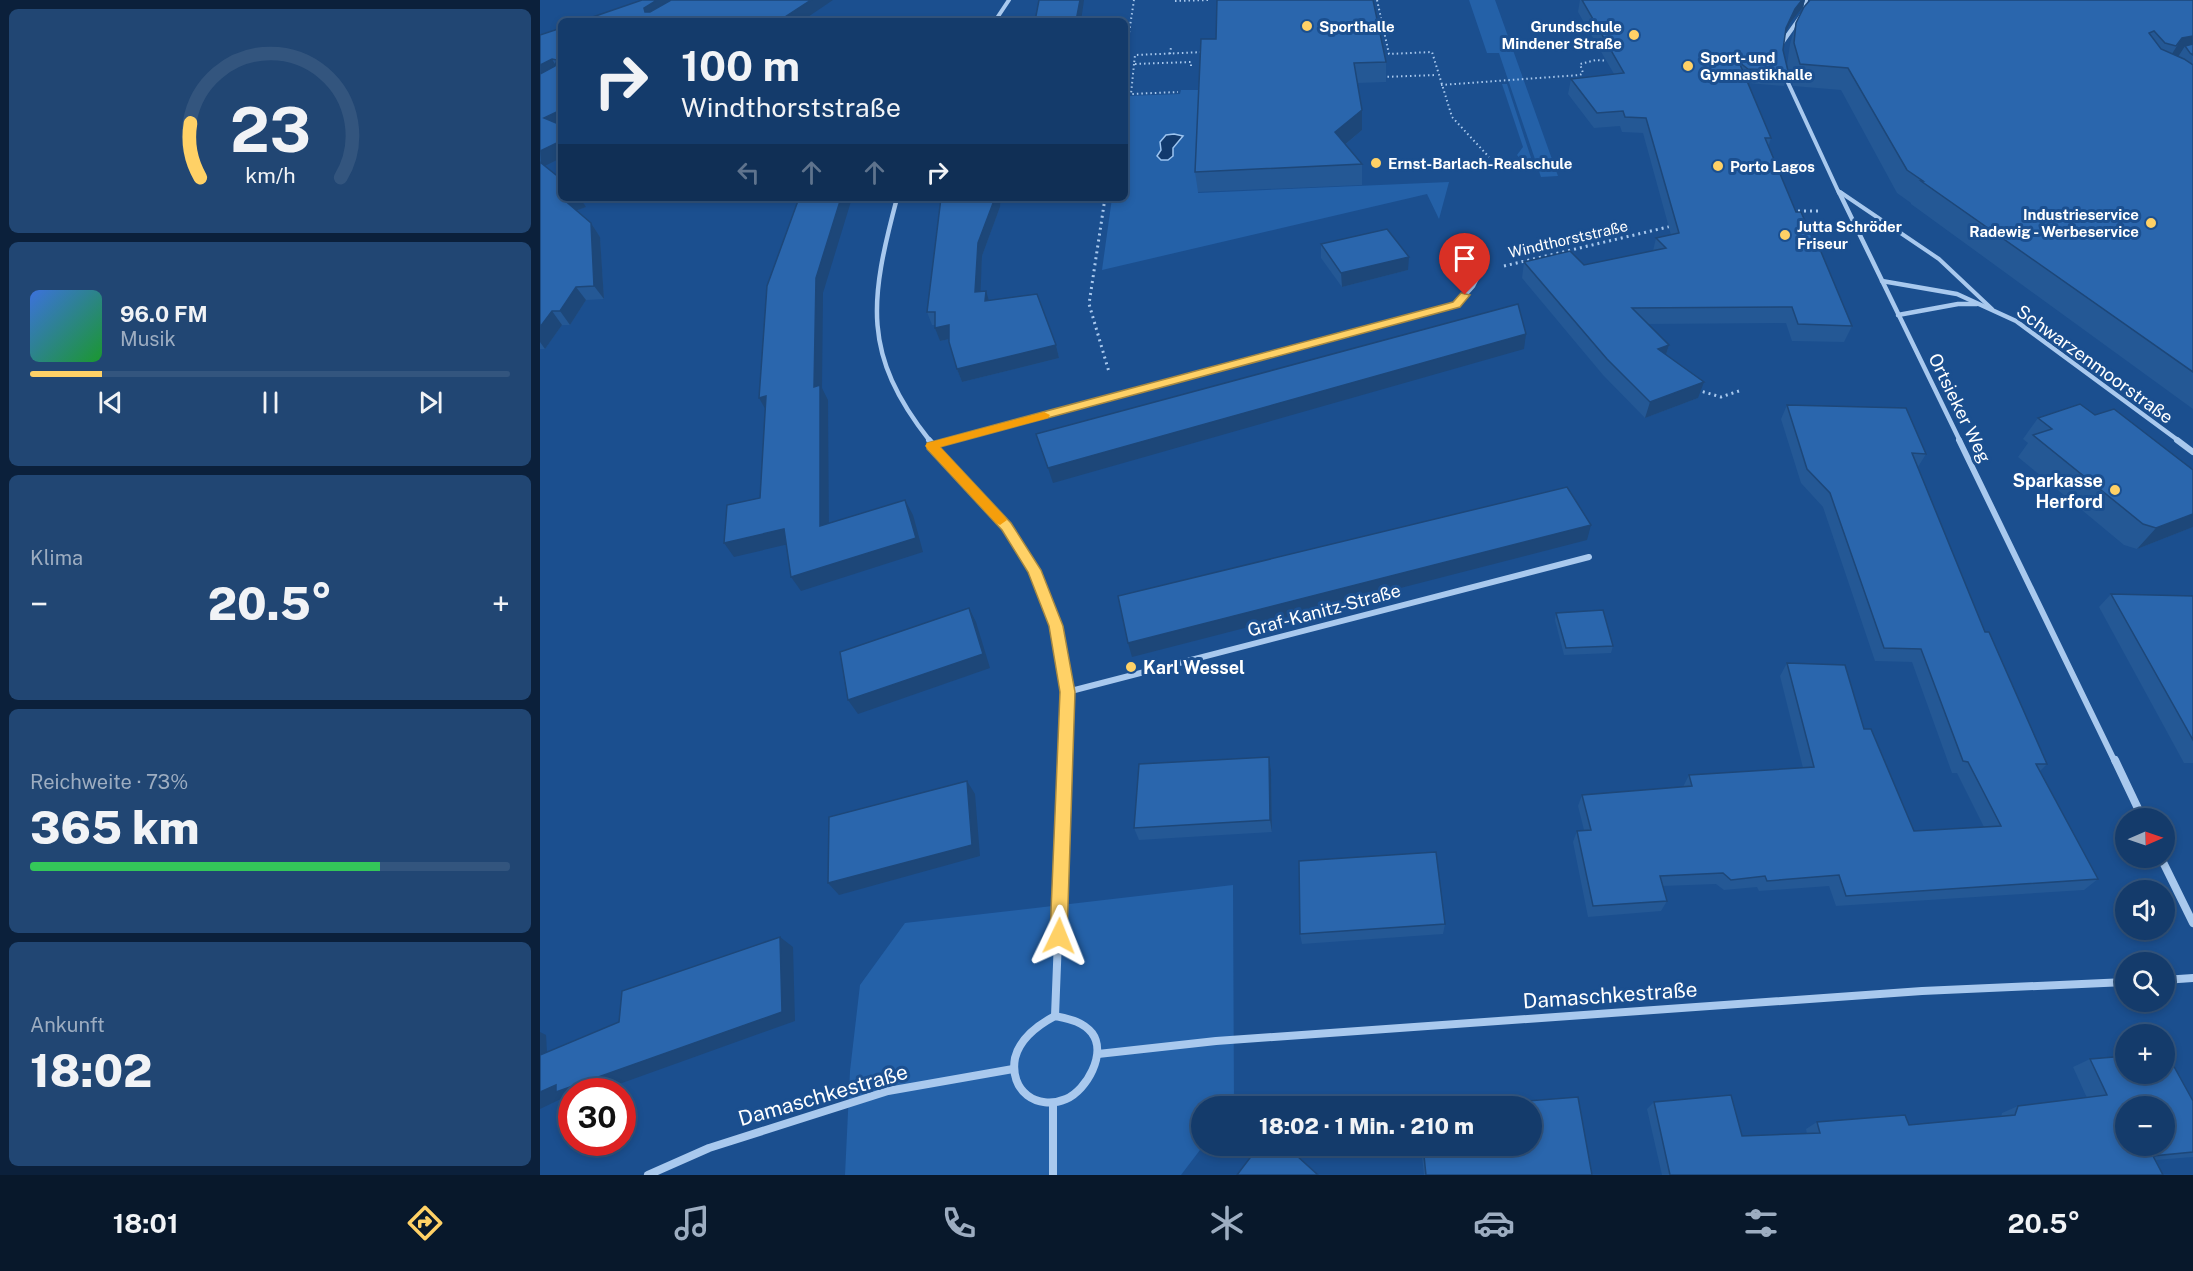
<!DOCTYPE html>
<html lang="de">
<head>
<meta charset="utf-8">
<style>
  body { margin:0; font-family:"Public Sans",sans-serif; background:#214673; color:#f1f3f6; height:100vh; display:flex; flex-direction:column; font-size:22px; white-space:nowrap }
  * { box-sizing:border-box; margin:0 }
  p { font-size:20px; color:#9dadc1 }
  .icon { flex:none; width:33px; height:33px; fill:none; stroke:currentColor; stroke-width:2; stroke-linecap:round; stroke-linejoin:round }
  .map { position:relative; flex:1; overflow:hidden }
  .details { display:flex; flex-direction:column; gap:9px; padding:9px; background:#0b203b; width:540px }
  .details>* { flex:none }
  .top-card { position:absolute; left:18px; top:18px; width:570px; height:183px; border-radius:9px; box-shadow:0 3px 9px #0003,0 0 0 2px #33557e; background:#143b6b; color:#f1f3f6; overflow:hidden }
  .needle { width:39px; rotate:88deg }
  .tools { position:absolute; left:1575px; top:808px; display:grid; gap:12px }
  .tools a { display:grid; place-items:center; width:60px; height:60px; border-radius:50%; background:#143b6b; box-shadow:0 3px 9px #0003,0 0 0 2px #33557e; font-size:30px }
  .speed { position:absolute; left:18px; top:1078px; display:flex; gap:12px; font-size:30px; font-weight:700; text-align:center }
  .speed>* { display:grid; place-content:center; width:78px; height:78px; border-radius:50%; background:#143b6b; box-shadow:0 3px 9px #0003,0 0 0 2px #33557e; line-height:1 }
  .speed .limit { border:9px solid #d22; background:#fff; color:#111 }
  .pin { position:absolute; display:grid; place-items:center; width:51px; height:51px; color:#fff; margin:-62px -26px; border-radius:50% 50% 50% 0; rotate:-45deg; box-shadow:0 0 6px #0007 }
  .pin .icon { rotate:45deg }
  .me { position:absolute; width:66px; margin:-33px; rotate:2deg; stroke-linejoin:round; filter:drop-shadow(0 0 4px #0008) }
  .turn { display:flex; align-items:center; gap:21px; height:126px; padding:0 24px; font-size:27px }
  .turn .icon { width:78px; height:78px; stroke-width:2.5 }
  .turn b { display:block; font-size:42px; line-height:51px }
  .lanes { display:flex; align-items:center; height:57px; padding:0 24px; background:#0003; justify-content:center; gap:30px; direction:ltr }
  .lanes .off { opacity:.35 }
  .big { font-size:45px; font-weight:800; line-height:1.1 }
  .details .tile { flex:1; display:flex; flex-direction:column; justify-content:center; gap:9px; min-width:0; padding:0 21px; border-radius:9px; background:#214673 }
  .details .dial { align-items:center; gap:0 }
  .dial svg { height:156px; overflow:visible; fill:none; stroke:#33557e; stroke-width:7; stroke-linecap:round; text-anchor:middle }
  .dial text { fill:#f1f3f6; stroke:none }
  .song { display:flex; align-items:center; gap:18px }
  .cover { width:72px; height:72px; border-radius:9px; background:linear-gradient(135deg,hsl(220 70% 55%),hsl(130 70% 35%)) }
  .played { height:6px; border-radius:3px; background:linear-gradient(90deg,#ffd166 15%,#33557e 15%) }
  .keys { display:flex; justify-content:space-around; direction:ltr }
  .heat { display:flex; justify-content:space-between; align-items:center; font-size:33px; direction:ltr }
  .charge { height:9px; border-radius:4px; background:linear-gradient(90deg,#34c759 73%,#33557e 0) }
  .trip { position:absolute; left:651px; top:1096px; width:351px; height:60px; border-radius:30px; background:#143b6b; box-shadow:0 3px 9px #0003,0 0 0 2px #33557e; font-weight:800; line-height:60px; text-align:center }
  .dock { display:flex; height:96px; justify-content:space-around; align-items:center; background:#08182b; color:#9dadc1 }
  .dock .icon { width:42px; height:42px }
  .dock .current { color:#ffd166 }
  .dock b { font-size:27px; color:#f1f3f6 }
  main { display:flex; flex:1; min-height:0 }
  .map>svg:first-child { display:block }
  .green { fill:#2461a8 }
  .water { fill:#123a6d; stroke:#9cc4f0; stroke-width:1.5 }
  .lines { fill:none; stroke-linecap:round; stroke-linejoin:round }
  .path-far1 { stroke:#a9c9ee; stroke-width:2; stroke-dasharray:1.5 3; stroke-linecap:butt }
  .path { stroke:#a9c9ee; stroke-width:3; stroke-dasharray:2 4; stroke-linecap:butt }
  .service-far1 { stroke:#a9c9ee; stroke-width:3 }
  .service { stroke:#a9c9ee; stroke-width:4 }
  .minor-far3 { stroke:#a9c9ee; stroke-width:4 }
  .minor-far2 { stroke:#a9c9ee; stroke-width:4.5 }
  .minor-far1 { stroke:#a9c9ee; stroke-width:6 }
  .minor { stroke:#a9c9ee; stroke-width:8 }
  .wall { fill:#245895 }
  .shaded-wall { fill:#1d4779 }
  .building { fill:#2a66ad; stroke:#1d4779; stroke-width:1.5; fill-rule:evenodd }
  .route { fill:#ffd166; stroke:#a68842; stroke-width:1.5 }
  .slow { fill:#f59e0b }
  .poi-dot { fill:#ffd166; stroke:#1b4f8f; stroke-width:2 }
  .labels { text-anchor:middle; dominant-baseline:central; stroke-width:6; stroke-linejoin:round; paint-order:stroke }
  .far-poi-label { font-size:15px; font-weight:bold; fill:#fff; stroke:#1b4f8f; text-anchor:start }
  .far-street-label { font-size:15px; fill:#fff; stroke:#1b4f8f }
  .street-label { font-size:18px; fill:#fff; stroke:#1b4f8f }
  .poi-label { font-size:18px; font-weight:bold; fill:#fff; stroke:#1b4f8f; text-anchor:end }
  .near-street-label { font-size:21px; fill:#fff; stroke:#1b4f8f }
</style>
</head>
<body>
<main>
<section class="details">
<div class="tile dial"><svg viewBox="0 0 100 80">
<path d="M14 69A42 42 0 1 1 86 69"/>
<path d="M14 69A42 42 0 0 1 9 41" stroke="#ffd166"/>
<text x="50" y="56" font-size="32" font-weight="700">23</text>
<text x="50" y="72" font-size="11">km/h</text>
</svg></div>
<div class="tile">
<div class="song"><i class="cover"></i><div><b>96.0 FM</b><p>Musik</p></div></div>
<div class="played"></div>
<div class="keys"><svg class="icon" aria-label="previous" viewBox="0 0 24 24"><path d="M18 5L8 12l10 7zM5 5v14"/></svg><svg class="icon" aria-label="pause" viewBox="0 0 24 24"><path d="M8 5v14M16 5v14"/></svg><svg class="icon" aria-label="next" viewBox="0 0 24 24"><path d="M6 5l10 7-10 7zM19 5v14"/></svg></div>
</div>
<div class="tile"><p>Klima</p>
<div class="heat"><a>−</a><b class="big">20.5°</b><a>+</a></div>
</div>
<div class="tile"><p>Reichweite · 73%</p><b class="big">365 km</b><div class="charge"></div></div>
<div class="tile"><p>Ankunft</p><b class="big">18:02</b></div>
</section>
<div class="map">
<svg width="1653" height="1175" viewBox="0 0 1653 1175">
  <rect width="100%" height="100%" fill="#1b4f8f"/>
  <g class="green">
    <polygon points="929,0 955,0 1018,176 1001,177 959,53 947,53"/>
    <polygon points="962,84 967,84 994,167 986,165 977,155 983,147"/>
    <polygon points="641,90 662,90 658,193 909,182 899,219 887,194 562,270 572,198 585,198 586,96 640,94"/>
    <polygon points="693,885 694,1107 662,1107 663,1146 641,1175 305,1175 310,1071 320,985 365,923"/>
  </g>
  <polygon class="water" points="634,134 643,136 633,148 633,156 628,160 621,160 617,156 621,150 620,142 626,135"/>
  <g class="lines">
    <g class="path-far1">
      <polyline points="837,0 849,54 892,52 912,117 949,157"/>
      <polyline points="635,1 669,0"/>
      <polyline points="630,54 631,47"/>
      <polyline points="585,59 594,0"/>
      <polyline points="594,64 591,94 638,92"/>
      <polyline points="651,66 651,62 594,64 595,55 665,52"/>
      <polyline points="843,77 897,75"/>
      <polyline points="901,85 1040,75 1043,73 1040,64 1056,60 1069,61"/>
    </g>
    <g class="path">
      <polyline points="565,198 549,304 569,372"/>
      <polyline points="1252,211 1281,211"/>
      <polyline points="964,266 1132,226"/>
      <polyline points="1157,390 1181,397 1199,391"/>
    </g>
    <polyline class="service-far1" points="1299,191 1302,193"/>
    <polyline class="service" points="1300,192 1399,259 1452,309"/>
    <g class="minor-far3">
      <polyline points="1265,10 1266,0"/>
      <polyline points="455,21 469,0"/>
      <polyline points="1242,43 1264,12"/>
      <polyline points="1244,74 1299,193"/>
    </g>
    <g class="minor-far2">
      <polyline points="1299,192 1420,441"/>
      <path d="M357 198C330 300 321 354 390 441"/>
      <polyline points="1342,281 1417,294 1476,321 1639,441"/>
      <polyline points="1358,315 1418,304 1437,304"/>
      <polyline points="408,441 917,304 933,286 940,272"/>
    </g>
    <g class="minor-far1">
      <path d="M389 440C415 470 444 497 468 528 522 601 530 675 525 762"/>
      <polyline points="1419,440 1575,762"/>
      <polyline points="1637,440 1653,452"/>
      <polyline points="391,446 414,440"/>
      <polyline points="527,692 1049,557"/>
    </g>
    <g class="minor">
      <polyline points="1575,760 1603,819"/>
      <polyline points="1621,858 1653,923"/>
      <polyline points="1624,980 1653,978"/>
      <polyline points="515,1016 525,760"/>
      <path d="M515 1016C529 1019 542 1021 552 1033 567 1053 547 1090 526 1099 497 1111 469 1091 475 1058 480 1038 498 1025 515 1016Z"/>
      <polyline points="558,1054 676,1041 1382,991 1586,982"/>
      <polyline points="513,1104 513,1175"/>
      <polyline points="108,1175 169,1148 348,1091 473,1069"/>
    </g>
  </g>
  <g class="wall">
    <polygon points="1040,0 1265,0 1263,7 1250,23 1245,35 1243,50 1248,71 1244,86 1208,83 1231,138 1228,147 1256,212 1312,326 1304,342 1252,341 1246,323 1108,324 1129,345 1126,355 1158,398 1105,418 1063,375 982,278 984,262 1044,265 1113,251 1116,238 1131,235 1103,133 1082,132 1080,126 1054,128 1028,94 1031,79 1074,74 1038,12"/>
    <polygon points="1653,0 1653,409 1371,204 1371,203 1357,193 1301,90 1253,86 1247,65 1250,44 1256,23"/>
    <polygon points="21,28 21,158 5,166 46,207 36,210 51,223 60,237 64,299 46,300 30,325 22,325 5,349 0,349 0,35"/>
    <polygon points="676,39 846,62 846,82 817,83 822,130 805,145 822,164 822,185 658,192 655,172"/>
    <polygon points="401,198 461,198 460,207 442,256 440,292 449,301 516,345 519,358 422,382 417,369 409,339 400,341 395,325 392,325 387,312"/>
    <polygon points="781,244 868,270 802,287 781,258"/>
    <polygon points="1247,405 1386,454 1378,467 1445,632 1507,764 1500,771 1558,879 1544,890 1296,906 1289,886 1219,891 1217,887 1184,890 1176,884 1123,886 1127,901 1121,911 1048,917 1033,842 1037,831 1044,830 1038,806 1042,795 1143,787 1149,775 1263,768 1240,676 1247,663 1324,729 1374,831 1444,827 1417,773 1412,773 1372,662 1335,661 1283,507 1261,483 1241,419"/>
    <polygon points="1498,418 1653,527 1597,549 1584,545 1478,457 1488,443 1483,439"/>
    <polygon points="1571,594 1653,596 1653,763 1644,763 1559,607"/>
    <polygon points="1016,613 1073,646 1071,653 1024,655 1015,620"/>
    <polygon points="729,757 731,770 732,832 599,840 594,828"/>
    <polygon points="905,924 903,934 762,944 760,934"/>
    <polygon points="1586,1049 1586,1074 1653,1101 1653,1157 1616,1160 1623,1175 1122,1175 1107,1109 1114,1102 1202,1136 1267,1134 1266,1129 1277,1122 1369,1125 1461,1117 1462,1113 1478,1106 1547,1098 1533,1067 1550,1059 1574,1057 1575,1054"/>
    <polygon points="881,1146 992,1146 1052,1175 884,1175"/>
  </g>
  <g class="shaded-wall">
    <polygon points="117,0 141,0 110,20 104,8"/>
    <polygon points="271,0 293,0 262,21 239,21"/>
    <polygon points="540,0 544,0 541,21 536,21"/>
    <polygon points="1262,0 1265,0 1263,7 1250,23 1242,42 1246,28 1255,9"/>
    <polygon points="1653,36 1653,54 1645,46 1638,57 1623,68 1642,38"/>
    <polygon points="12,59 19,71 0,81 0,65"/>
    <polygon points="21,110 21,127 4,118"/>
    <polygon points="822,110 822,130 795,153 795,132"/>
    <polygon points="21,141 21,158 1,168 0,151"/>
    <polygon points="25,198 40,198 46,207 32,212 23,199"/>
    <polygon points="301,198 312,198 283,293 282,388 288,400 289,540 280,526 274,387 276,278"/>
    <polygon points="455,198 461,198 460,207 442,256 440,305 435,292 438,243"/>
    <polygon points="51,223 60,237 64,299 54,286"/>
    <polygon points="869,257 868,270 802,287 801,273"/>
    <polygon points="36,287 46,300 30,325 20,311"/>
    <polygon points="446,291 450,304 445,301"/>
    <polygon points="12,311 22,325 5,349 0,342 0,327"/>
    <polygon points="409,325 414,338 400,341 395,328"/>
    <polygon points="986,334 984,349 513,483 508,468"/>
    <polygon points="516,345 519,358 422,382 417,369"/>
    <polygon points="1129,345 1124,361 1118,349"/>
    <polygon points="1164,382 1158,398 1105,418 1110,402"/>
    <polygon points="226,396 227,412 219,398"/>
    <polygon points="365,500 373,515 383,552 261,591 251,577"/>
    <polygon points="1653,514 1653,527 1597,549 1616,528"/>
    <polygon points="1051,525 1047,540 592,657 588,643"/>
    <polygon points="244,529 253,543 194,557 184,543"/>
    <polygon points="429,608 436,622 450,668 318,714 308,700"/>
    <polygon points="729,757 731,770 732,832 730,820"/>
    <polygon points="427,781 435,794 440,856 299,895 288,883"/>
    <polygon points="240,937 253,947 255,1021 57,1092 32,1092 32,1098 27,1096 0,1109 0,1092"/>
    <polygon points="0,1032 6,1035 8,1069 0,1065"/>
  </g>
  <g class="building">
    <polygon points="102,0 117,0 104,8 105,12 110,12 131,0 271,0 239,21 41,21"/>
    <polygon points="499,0 540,0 536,21 495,21"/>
    <polygon points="677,0 833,0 846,62 814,63 822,110 795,132 822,164 655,172 661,39 676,39"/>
    <polygon points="1042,0 1262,0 1255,9 1246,28 1243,50 1248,71 1208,69 1199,62 1231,138 1225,138 1256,212 1261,212 1271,235 1274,235 1312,326 1258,324 1252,307 1092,308 1129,345 1118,349 1164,382 1110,402 1067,359 984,262 1030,251 1044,265 1126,248 1116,238 1139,233 1106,118 1085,117 1083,111 1057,113 1031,79 1084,73"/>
    <polygon points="1270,0 1653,0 1653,36 1642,38 1636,46 1625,43 1614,31 1609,33 1621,49 1644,59 1653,65 1653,372 1381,181 1383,181 1367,170 1308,68 1260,64 1254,43 1256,23 1264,7"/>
    <polygon points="21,28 21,110 4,118 21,125 21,141 0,151 0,74 15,66 17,60 12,59 0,65 0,35"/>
    <polygon points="1653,44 1653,55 1650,53 1645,46"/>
    <polygon points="0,162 21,179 21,198 25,198 23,199 51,223 54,286 36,287 20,311 12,311 0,327"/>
    <polygon points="259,198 301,198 276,278 274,387 280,385 280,526 365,500 376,538 251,577 244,529 184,543 187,505 220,498 226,396 219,398 227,286"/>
    <polygon points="401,198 455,198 438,243 435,292 446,291 445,301 497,294 516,345 417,369 409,342 409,325 395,328 395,312 387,312"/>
    <polygon points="847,229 869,257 801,273 781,244"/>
    <polygon points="978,304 986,334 508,468 496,434"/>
    <polygon points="1540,404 1555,415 1574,409 1653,470 1653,514 1616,528 1603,524 1493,435 1512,429 1498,418"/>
    <polygon points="1247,405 1366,408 1386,454 1372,453 1445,632 1449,632 1507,764 1496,764 1558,879 1306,896 1299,875 1227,881 1225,876 1191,880 1183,873 1120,876 1127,901 1053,906 1037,831 1051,830 1042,795 1152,786 1149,775 1274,767 1247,663 1305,665 1324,729 1331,729 1374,831 1461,826 1428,762 1423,761 1381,649 1344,648 1290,493 1267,469"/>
    <polygon points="1027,487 1051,525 588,643 578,596"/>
    <polygon points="1571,594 1653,596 1653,740"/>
    <polygon points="429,608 443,654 308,700 300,652"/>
    <polygon points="1063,610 1073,646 1026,648 1016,613"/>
    <polygon points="729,757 730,820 594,828 599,764"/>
    <polygon points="427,781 432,845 288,883 289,817"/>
    <polygon points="896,852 905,924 760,934 759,861"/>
    <polygon points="240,937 242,1012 16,1092 16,1085 0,1092 0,1055 79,1022 82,991"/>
    <path d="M1624 1052 1627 1054 1653 1101V1152L1613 1156 1623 1175H1130L1114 1102 1191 1095 1202 1136 1280 1133 1277 1122 1365 1115 1369 1125 1475 1115 1478 1106 1567 1095 1550 1059 1586 1056V1074H1624ZM1586 1107H1624V1146H1586Z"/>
    <polygon points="1038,1097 1052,1175 886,1175 883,1146 992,1146 992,1107 910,1107"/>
    <polygon points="719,1146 746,1146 778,1175 697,1175"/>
  </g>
  <polygon class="route" points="921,293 930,295 920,307 400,447 471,523 501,570 523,626 535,692 527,936 525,942 519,945 513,942 510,936 520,692 509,626 488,572 462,530 387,449 387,443 913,302"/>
  <polygon class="slow" points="504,412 510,415 508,418 400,447 465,517 467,520 460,525 456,523 385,446 387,443"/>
  <g class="poi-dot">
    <circle cx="767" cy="26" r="6"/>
    <circle cx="1094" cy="35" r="6"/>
    <circle cx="1148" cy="66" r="6"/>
    <circle cx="836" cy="163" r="6"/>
    <circle cx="1178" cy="166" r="6"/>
    <circle cx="1611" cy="223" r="6"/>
    <circle cx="1245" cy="235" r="6"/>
    <circle cx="1575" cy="490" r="6"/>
    <circle cx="591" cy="667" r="6"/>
  </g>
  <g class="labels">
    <g class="far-poi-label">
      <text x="779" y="26">Sporthalle</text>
      <text x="1082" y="26" text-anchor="end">Grundschule<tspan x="1082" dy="17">Mindener Straße</tspan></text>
      <text x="1160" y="57">Sport- und<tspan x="1160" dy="17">Gymnastikhalle</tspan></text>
      <text x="848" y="163">Ernst-Barlach-Realschule</text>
      <text x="1190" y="166">Porto Lagos</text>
      <text x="1599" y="214" text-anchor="end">Industrieservice<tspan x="1599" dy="17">Radewig - Werbeservice</tspan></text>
      <text x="1257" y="226">Jutta Schröder<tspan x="1257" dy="17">Friseur</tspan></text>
    </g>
    <g class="far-street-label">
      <text transform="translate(1028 239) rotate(-13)">Windthorststraße</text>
    </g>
    <g class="street-label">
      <text transform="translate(1555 364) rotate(36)">Schwarzenmoorstraße</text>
      <text transform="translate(1420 408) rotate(64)">Ortsieker Weg</text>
      <text transform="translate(784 610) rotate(-15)">Graf-Kanitz-Straße</text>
    </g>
    <g class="poi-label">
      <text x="1563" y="480">Sparkasse<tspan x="1563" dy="21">Herford</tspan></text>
      <text x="603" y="667" text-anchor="start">Karl Wessel</text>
    </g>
    <g class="near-street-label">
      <text transform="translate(1070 995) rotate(-4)">Damaschkestraße</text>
      <text transform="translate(283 1095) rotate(-16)">Damaschkestraße</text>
    </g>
  </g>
</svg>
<div class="tools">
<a><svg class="needle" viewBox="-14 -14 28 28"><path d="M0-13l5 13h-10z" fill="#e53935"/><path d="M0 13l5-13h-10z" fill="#9dadc1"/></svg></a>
<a><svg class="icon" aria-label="sound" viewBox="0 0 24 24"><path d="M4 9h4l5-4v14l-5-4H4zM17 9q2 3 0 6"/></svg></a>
<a><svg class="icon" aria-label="search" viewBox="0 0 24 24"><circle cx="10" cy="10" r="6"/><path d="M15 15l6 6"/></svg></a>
<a>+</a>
<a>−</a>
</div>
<div class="speed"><div class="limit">30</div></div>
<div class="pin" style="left:925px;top:295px;background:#d93025"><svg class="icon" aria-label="arrive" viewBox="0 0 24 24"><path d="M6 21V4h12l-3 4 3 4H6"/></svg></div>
<svg class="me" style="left:519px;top:936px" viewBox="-20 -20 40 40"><path d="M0-17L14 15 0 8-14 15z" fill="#ffd166" stroke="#fff" stroke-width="4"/></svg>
<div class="trip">18:02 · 1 Min. · 210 m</div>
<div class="top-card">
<div class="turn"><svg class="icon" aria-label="right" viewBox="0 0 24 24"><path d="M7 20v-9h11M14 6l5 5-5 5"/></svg><div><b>100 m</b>Windthorststraße</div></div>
<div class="lanes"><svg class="icon off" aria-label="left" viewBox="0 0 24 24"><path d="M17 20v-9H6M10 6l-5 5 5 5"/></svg><svg class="icon off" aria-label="ahead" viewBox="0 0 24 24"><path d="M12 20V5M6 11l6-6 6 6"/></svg><svg class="icon off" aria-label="ahead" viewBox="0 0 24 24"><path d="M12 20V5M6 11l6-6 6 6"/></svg><svg class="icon" aria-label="right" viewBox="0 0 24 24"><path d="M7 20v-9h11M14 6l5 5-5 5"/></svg></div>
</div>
</div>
</main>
<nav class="dock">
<b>18:01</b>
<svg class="icon current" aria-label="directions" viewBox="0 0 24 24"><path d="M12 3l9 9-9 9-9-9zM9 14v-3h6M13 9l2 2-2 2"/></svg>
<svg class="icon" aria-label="music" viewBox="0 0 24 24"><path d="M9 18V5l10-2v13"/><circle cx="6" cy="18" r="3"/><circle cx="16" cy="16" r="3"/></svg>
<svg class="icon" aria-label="phone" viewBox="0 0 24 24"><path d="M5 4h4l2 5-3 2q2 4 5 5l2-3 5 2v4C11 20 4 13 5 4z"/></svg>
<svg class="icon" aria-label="climate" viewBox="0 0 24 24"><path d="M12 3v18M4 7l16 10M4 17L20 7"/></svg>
<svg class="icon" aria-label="car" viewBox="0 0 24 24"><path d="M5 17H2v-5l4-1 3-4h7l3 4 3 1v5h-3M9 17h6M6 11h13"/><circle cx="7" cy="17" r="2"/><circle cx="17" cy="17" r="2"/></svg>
<svg class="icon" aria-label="filters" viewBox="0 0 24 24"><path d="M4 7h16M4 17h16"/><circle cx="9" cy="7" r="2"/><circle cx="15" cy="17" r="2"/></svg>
<b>20.5°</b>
</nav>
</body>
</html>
